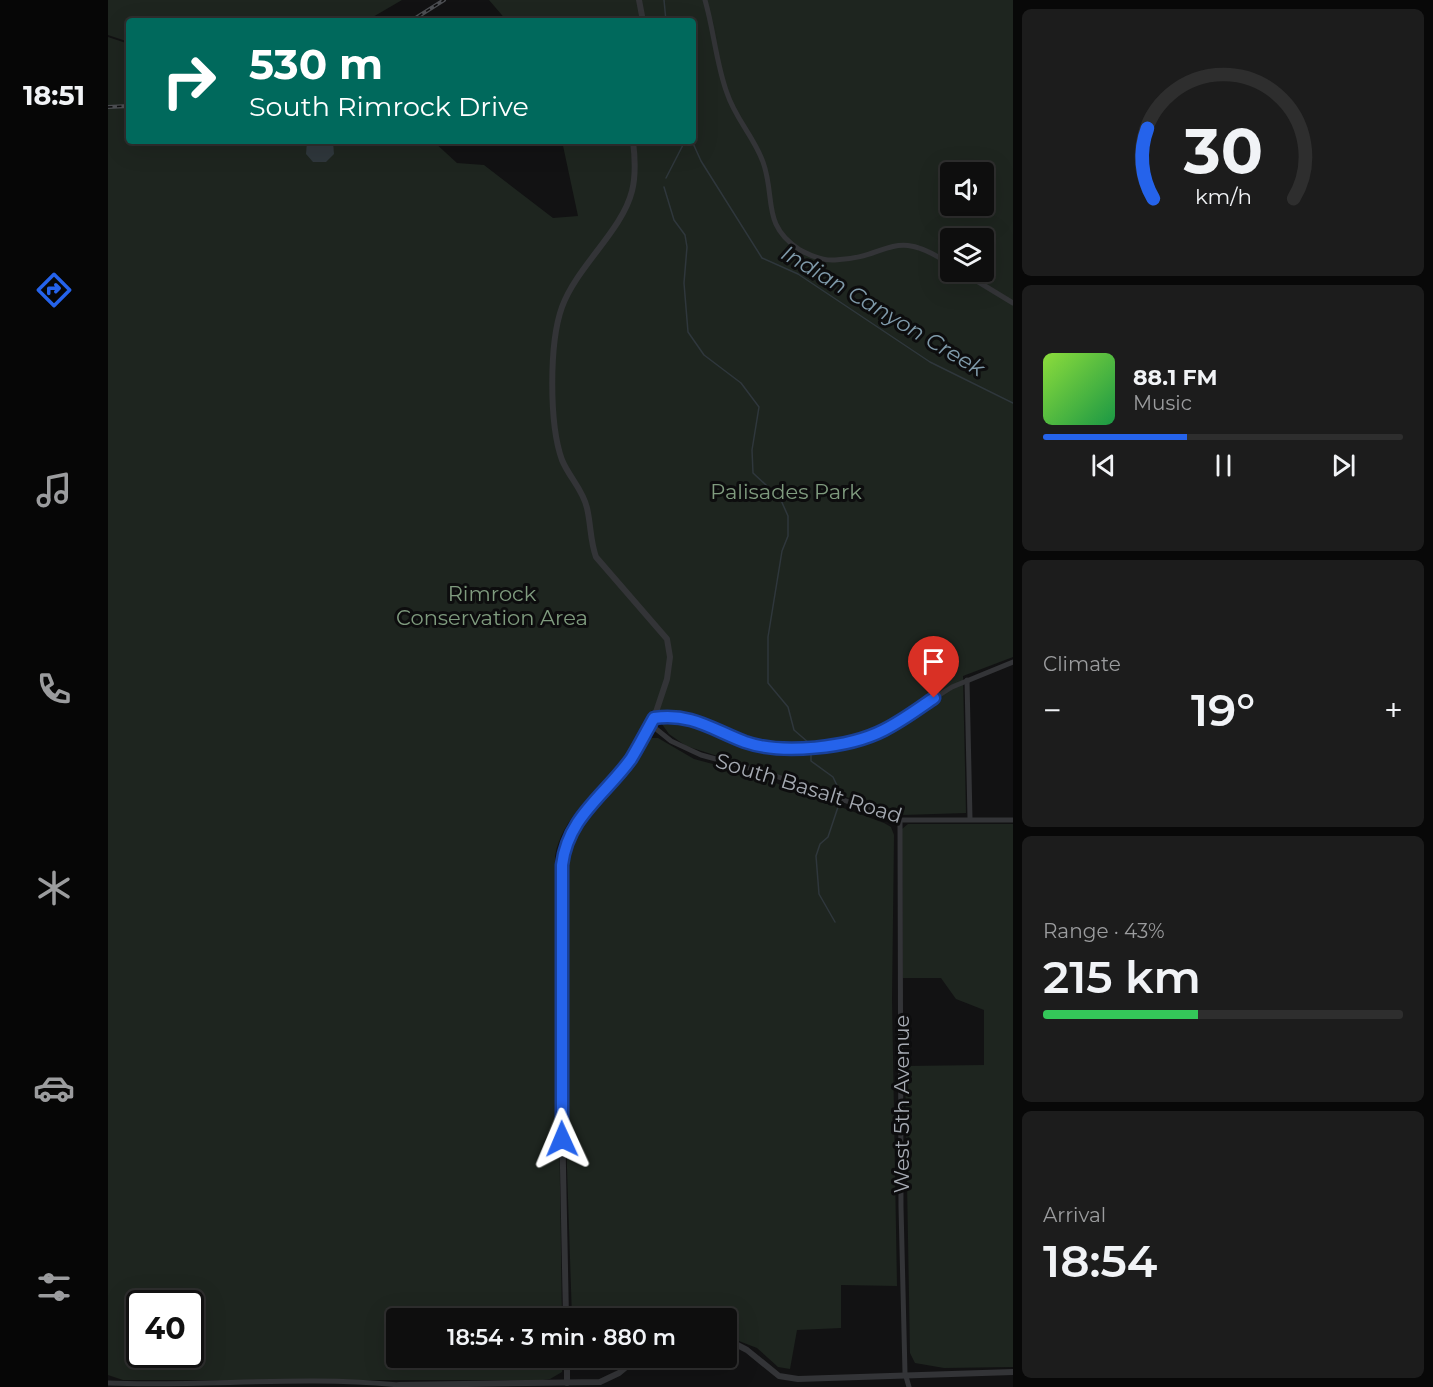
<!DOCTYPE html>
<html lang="en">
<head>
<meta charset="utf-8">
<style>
  body { margin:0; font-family:Montserrat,sans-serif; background:#1c1c1c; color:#f1f3f6; height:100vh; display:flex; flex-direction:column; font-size:22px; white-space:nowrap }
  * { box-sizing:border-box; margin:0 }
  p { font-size:20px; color:#9b9c9e }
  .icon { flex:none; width:33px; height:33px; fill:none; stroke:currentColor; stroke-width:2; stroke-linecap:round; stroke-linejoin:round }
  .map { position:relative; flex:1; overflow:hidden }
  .details { display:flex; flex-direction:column; gap:9px; padding:9px; background:#080808; width:420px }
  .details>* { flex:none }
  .banner { position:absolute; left:18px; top:18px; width:570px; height:126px; border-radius:6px; box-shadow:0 6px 24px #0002,0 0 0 2px #2e2e2e; background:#00695c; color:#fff; overflow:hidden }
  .buttons { position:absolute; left:832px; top:162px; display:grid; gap:12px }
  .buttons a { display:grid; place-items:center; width:54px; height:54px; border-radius:6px; background:#0e0e0e; box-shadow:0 6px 24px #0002,0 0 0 2px #2e2e2e; font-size:30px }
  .speed { position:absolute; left:18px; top:1290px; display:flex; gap:12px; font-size:30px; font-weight:700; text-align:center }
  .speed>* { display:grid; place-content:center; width:78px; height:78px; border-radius:50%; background:#0e0e0e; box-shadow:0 6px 24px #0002,0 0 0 2px #2e2e2e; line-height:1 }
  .speed .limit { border:3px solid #111; border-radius:9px; background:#fff; color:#111 }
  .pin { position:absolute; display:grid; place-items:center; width:51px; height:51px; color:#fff; margin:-62px -26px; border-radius:50% 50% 50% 0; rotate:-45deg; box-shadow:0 0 6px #0007 }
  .pin .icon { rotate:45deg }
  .me { position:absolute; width:66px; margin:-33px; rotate:359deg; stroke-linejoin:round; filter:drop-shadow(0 0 4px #0008) }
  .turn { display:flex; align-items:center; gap:21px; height:126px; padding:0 24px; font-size:27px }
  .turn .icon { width:78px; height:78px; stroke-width:2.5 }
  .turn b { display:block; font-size:42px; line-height:51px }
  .big { font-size:45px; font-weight:600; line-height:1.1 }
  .details .tile { flex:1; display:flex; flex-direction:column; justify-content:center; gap:9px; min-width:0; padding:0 21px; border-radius:9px; background:#1c1c1c }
  .details .dial { align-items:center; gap:0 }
  .dial svg { height:156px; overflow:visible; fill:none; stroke:#2e2e2e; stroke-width:7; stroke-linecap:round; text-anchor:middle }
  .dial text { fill:#f1f3f6; stroke:none }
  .song { display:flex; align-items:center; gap:18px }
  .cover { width:72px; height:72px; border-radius:9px; background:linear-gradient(135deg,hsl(90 70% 55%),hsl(140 70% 35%)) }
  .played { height:6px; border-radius:3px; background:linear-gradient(90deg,#2563eb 40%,#2e2e2e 40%) }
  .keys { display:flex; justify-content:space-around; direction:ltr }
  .heat { display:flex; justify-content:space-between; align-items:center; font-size:33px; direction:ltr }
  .charge { height:9px; border-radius:4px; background:linear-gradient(90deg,#34c759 43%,#2e2e2e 0) }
  .trip { position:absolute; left:278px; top:1308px; width:351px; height:60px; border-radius:6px; background:#0e0e0e; box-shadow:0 6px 24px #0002,0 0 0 2px #2e2e2e; font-weight:600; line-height:60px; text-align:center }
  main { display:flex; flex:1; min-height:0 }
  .menu { display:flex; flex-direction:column; width:108px; justify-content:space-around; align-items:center; background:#060606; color:#9b9c9e }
  .menu .icon { width:42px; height:42px }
  .menu .active { color:#2563eb }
  .menu b { font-size:27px; color:#f1f3f6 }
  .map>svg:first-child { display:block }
  .green { fill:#1e251f; fill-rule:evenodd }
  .water { fill:#2f373c }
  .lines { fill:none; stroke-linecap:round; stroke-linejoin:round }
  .stream { stroke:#2f373c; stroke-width:1.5 }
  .minor { stroke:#333437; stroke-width:5 }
  .tertiary { stroke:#333437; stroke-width:6 }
  .rail-casing { stroke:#4c4e52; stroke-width:4 }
  .rail { stroke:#0d0d0e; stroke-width:1.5; stroke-dasharray:4.5; stroke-linecap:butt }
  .route-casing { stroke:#184099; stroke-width:15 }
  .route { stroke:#2563eb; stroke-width:10 }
  .labels { text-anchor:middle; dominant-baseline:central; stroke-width:6; stroke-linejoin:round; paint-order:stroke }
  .park-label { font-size:21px; fill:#7f9b7e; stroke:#0d0d0e }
  .street-label { font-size:21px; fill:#a5aab2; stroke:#0d0d0e }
  .water-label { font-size:22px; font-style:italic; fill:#7f9aaa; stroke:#0d0d0e }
</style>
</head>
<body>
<main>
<nav class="menu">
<b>18:51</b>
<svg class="icon active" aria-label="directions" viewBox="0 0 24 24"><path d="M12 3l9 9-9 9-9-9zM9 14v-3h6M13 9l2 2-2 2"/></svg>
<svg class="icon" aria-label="music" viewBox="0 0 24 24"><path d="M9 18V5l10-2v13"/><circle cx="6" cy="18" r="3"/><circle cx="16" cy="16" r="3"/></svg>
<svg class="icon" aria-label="phone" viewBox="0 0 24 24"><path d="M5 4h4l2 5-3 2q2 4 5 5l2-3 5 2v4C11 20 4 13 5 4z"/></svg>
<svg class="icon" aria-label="climate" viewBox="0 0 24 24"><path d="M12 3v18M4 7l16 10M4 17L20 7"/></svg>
<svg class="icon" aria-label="car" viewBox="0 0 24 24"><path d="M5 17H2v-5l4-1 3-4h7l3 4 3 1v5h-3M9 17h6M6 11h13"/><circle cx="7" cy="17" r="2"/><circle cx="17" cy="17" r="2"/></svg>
<svg class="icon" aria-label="filters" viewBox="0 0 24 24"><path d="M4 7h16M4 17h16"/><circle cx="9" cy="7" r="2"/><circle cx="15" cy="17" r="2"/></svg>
</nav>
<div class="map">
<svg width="905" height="1387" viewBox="0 0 905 1387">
  <rect width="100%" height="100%" fill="#121213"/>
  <g class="green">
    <polygon points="0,0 294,0 258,21 21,21 21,42 0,35"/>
    <path d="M381 0H905V657L855 676 858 813 795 815 578 746 561 734 544 710C537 724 531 738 522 751 498 785 455 812 447 856L454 1318H288V1358H455L454 1372 442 1379 435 1380H15L0 1375V37L21 44V141H325L349 163 376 165 445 218 470 216 454 141H585V21H399ZM843 172H876V206H843ZM843 238H876V272H843ZM32 1304H82V1354H32Z"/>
    <path d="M542 738H550L586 759 646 775 776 823 783 827 786 835 784 999 789 1286 733 1285V1328L689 1330 682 1369 670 1367 649 1348 618 1336V1318H464L459 1168 457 867C467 818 494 801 524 764 531 756 534 745 542 738Z"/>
    <polygon points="800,824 905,824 905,1367 836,1368 807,1363 802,1353 797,1066 876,1065 876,1010 848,999 833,978 795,978 794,829"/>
  </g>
  <polygon class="water" points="199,141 225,141 226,154 218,162 205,162 198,154"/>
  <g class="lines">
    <g class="stream">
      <polyline points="556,0 558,21"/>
      <polyline points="584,141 593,161 654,258 690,274 822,362 905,403"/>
      <polyline points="558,178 577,141"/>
      <polyline points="556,187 566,220 577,235 579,247 576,283 580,332 596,355 633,383 651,407 644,450 645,473 672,498 680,516 680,536 674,551 660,637 660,683 680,707 686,730 701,743"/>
      <polyline points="703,753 703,761 725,777 733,794"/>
      <polyline points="727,922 711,894 708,856 712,844 720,837 730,807"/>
    </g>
    <g class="minor">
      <path d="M597 0C606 31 608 63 619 93 627 118 646 137 655 162 668 198 653 225 692 250 703 256 715 261 727 260 783 258 784 225 843 265"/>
      <polyline points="854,272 905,303"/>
      <polyline points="859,680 862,819"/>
      <polyline points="546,718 564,715 588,720 657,748 693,749 774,731 844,687 905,662"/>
      <polyline points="542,724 563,741 593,755 659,773 792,820 905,820"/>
      <polyline points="792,820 793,1207 797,1373 801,1387"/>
      <path d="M0 1383C96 1387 194 1375 291 1385"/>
    </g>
    <g class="tertiary">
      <polyline points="531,0 535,21"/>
      <path d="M458 1318 454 1118V865L456 845 464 827 523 758 546 718 559 679 562 657 559 639 488 557C482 540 483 525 479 508 475 490 461 477 454 460 441 424 441 343 454 307 469 266 514 231 524 191 528 175 527 157 525 141"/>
      <polyline points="618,1339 639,1350 671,1376 690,1379 905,1372"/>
      <polyline points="459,1358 459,1383"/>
      <polyline points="292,1387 291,1385 492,1382 511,1373 529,1358"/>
    </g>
    <g class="rail-casing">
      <g id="rail">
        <polyline points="303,21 336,0"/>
        <polyline points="0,107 21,106"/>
      </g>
    </g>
    <use href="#rail" class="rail"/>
  </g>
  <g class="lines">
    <g class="route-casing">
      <path id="route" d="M454 1139V865C460 817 496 796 523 759 531 746 538 732 546 718 584 713 603 729 637 742 674 755 741 748 776 730 794 721 810 709 826 698"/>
    </g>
    <use href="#route" class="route"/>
  </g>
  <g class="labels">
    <g class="park-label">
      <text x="678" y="491">Palisades Park</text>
      <text x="384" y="593">Rimrock<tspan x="384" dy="24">Conservation Area</tspan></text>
    </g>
    <g class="street-label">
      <text transform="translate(701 788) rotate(17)">South Basalt Road</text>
      <text transform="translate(793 1104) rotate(-90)">West 5th Avenue</text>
    </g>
    <g class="water-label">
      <text transform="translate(775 311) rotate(31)">Indian Canyon Creek</text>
    </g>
  </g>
</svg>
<div class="buttons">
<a><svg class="icon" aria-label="sound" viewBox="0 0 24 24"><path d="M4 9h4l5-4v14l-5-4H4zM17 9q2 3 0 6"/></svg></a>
<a><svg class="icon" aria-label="layers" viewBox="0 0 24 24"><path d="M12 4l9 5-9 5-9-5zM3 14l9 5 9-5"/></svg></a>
</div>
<div class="speed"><div class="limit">40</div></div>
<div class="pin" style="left:826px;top:698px;background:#d93025"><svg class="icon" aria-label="arrive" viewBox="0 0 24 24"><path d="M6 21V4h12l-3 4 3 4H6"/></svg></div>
<svg class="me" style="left:454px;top:1139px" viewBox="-20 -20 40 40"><path d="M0-17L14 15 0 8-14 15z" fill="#2563eb" stroke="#fff" stroke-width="4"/></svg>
<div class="trip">18:54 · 3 min · 880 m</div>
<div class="banner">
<div class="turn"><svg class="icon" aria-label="right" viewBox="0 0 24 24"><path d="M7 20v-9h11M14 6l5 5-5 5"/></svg><div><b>530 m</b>South Rimrock Drive</div></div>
</div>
</div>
<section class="details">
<div class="tile dial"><svg viewBox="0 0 100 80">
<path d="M14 69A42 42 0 1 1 86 69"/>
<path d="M14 69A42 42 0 0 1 11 33" stroke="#2563eb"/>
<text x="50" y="56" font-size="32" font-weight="700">30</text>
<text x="50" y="72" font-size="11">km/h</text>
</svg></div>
<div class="tile">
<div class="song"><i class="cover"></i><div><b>88.1 FM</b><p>Music</p></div></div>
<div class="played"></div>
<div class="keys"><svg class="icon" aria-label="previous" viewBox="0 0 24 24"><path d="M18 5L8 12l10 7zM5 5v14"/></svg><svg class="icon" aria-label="pause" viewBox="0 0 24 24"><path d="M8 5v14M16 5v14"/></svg><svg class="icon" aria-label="next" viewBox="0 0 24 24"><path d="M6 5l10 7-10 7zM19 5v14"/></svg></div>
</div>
<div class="tile"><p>Climate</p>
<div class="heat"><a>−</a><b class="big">19°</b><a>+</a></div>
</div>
<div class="tile"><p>Range · 43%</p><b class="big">215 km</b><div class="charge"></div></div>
<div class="tile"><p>Arrival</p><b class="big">18:54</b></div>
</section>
</main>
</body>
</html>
